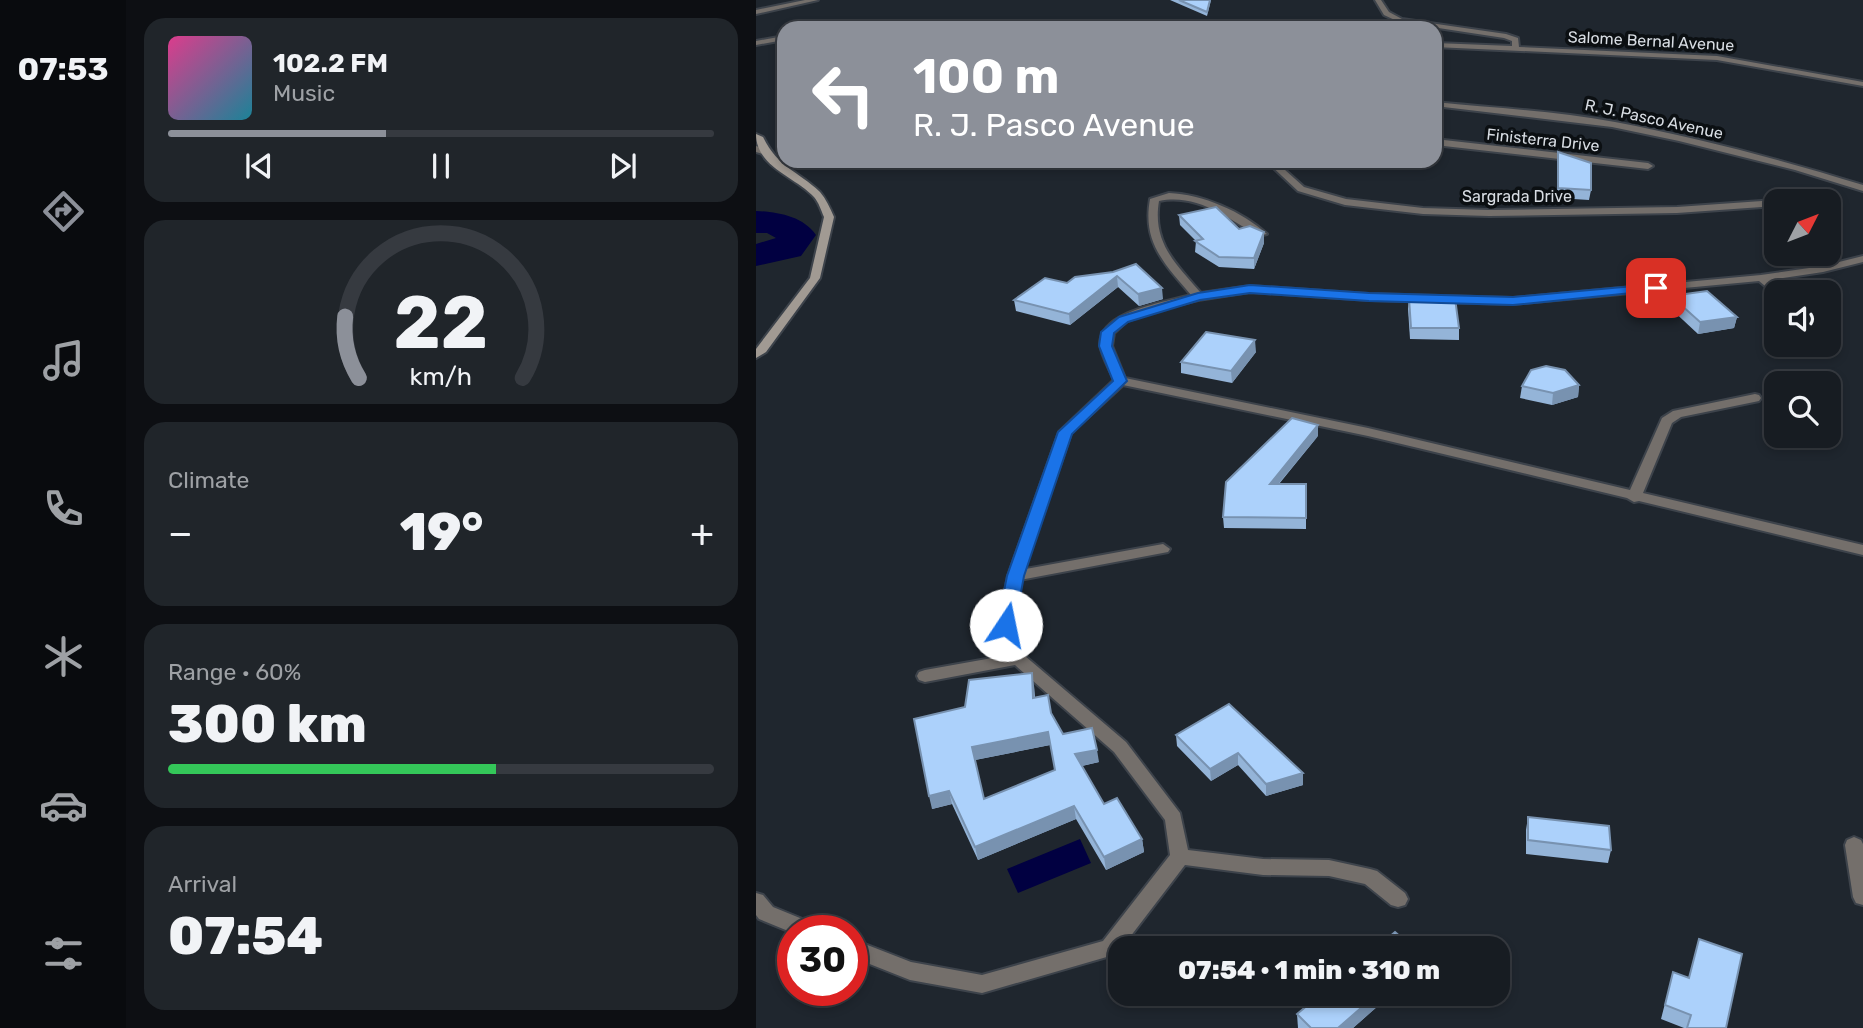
<!DOCTYPE html>
<html lang="en">
<head>
<meta charset="utf-8">
<style>
  body { margin:0; font-family:Rubik,sans-serif; background:#20252a; color:#f1f3f6; height:100vh; display:flex; flex-direction:column; font-size:26px; white-space:nowrap }
  * { box-sizing:border-box; margin:0 }
  p { font-size:23px; color:#9ea1a5 }
  .icon { flex:none; width:38px; height:38px; fill:none; stroke:currentColor; stroke-width:2; stroke-linecap:round; stroke-linejoin:round }
  .map { position:relative; flex:1; overflow:hidden }
  .drawer { display:flex; flex-direction:column; gap:18px; padding:18px; background:#0d0f13; width:630px }
  .drawer>* { flex:none }
  .guide { position:absolute; left:21px; top:21px; width:665px; height:147px; border-radius:21px; box-shadow:0 4px 10px #0003,0 0 0 2px #363a40; background:#8c9099; color:#fff; overflow:hidden }
  .needle { width:46px; rotate:48deg }
  .controls { position:absolute; left:1008px; top:189px; display:grid; gap:14px }
  .controls a { display:grid; place-items:center; width:77px; height:77px; border-radius:14px; background:#171c22; box-shadow:0 4px 10px #0003,0 0 0 2px #363a40; font-size:35px }
  .speed { position:absolute; left:21px; top:915px; display:flex; gap:14px; font-size:35px; font-weight:700; text-align:center }
  .speed>* { display:grid; place-content:center; width:91px; height:91px; border-radius:50%; background:#171c22; box-shadow:0 4px 10px #0003,0 0 0 2px #363a40; line-height:1 }
  .speed .limit { border:10px solid #d22; background:#fff; color:#111 }
  .pin { position:absolute; display:grid; place-items:center; width:60px; height:60px; color:#fff; margin:-30px; border-radius:14px; box-shadow:0 4px 10px #0006 }
  .me { position:absolute; width:77px; margin:-38px; rotate:11deg; stroke-linejoin:round; filter:drop-shadow(0 0 5px #0008) }
  .turn { display:flex; align-items:center; gap:24px; height:147px; padding:0 21px; font-size:32px }
  .turn .icon { width:91px; height:91px; stroke-width:2.5 }
  .turn b { display:block; font-size:49px; line-height:60px }
  .big { font-size:52px; font-weight:800; line-height:1.1 }
  .drawer .widget { flex:1; display:flex; flex-direction:column; justify-content:center; gap:10px; min-width:0; padding:0 24px; border-radius:21px; background:#20252a }
  .drawer .dial { align-items:center; gap:0 }
  .dial svg { height:182px; overflow:visible; fill:none; stroke:#363a40; stroke-width:7; stroke-linecap:round; text-anchor:middle }
  .dial text { fill:#f1f3f6; stroke:none }
  .song { display:flex; align-items:center; gap:21px }
  .cover { width:84px; height:84px; border-radius:10px; background:linear-gradient(135deg,hsl(330 70% 55%),hsl(190 70% 35%)) }
  .played { height:7px; border-radius:4px; background:linear-gradient(90deg,#8c9099 40%,#363a40 40%) }
  .keys { display:flex; justify-content:space-around; direction:ltr }
  .heat { display:flex; justify-content:space-between; align-items:center; font-size:38px; direction:ltr }
  .charge { height:10px; border-radius:5px; background:linear-gradient(90deg,#34c759 60%,#363a40 0) }
  .trip { position:absolute; left:352px; top:936px; width:402px; height:70px; border-radius:21px; background:#171c22; box-shadow:0 4px 10px #0003,0 0 0 2px #363a40; font-weight:800; line-height:70px; text-align:center }
  main { display:flex; flex:1; min-height:0 }
  .menu { display:flex; flex-direction:column; width:126px; justify-content:space-around; align-items:center; background:#090b0e; color:#9ea1a5 }
  .menu .icon { width:49px; height:49px }
  .menu .on { color:#8c9099 }
  .menu b { font-size:32px; color:#f1f3f6 }
  .map>svg:first-child { display:block }
  .water { fill:#010041 }
  .lines { fill:none; stroke-linecap:round; stroke-linejoin:round }
  .river { fill:#010041; fill-rule:evenodd }
  .lane-casing { stroke:#3d434b; stroke-width:4 }
  .street-casing { stroke:#3d434b; stroke-width:4 }
  .secondary-casing { stroke:#3d434b; stroke-width:4 }
  .lane { fill:#746f6b; fill-rule:evenodd }
  .street { fill:#746f6b; fill-rule:evenodd }
  .secondary { fill:#a19a93; fill-rule:evenodd }
  .wall { fill:#94b4d8; fill-rule:evenodd }
  .shaded-wall { fill:#7892b0 }
  .building { fill:#acd1fb; stroke:#7892b0; stroke-width:2; fill-rule:evenodd }
  .route { fill:#1a73e8; stroke:#114b97; stroke-width:2 }
  .labels { text-anchor:middle; dominant-baseline:central; stroke-width:7; stroke-linejoin:round; paint-order:stroke }
  .far-street-label { font-size:16px; fill:#d8dde3; stroke:#0b0f12 }
</style>
</head>
<body>
<main>
<nav class="menu">
<b>07:53</b>
<svg class="icon on" aria-label="directions" viewBox="0 0 24 24"><path d="M12 3l9 9-9 9-9-9zM9 14v-3h6M13 9l2 2-2 2"/></svg>
<svg class="icon" aria-label="music" viewBox="0 0 24 24"><path d="M9 18V5l10-2v13"/><circle cx="6" cy="18" r="3"/><circle cx="16" cy="16" r="3"/></svg>
<svg class="icon" aria-label="phone" viewBox="0 0 24 24"><path d="M5 4h4l2 5-3 2q2 4 5 5l2-3 5 2v4C11 20 4 13 5 4z"/></svg>
<svg class="icon" aria-label="climate" viewBox="0 0 24 24"><path d="M12 3v18M4 7l16 10M4 17L20 7"/></svg>
<svg class="icon" aria-label="car" viewBox="0 0 24 24"><path d="M5 17H2v-5l4-1 3-4h7l3 4 3 1v5h-3M9 17h6M6 11h13"/><circle cx="7" cy="17" r="2"/><circle cx="17" cy="17" r="2"/></svg>
<svg class="icon" aria-label="filters" viewBox="0 0 24 24"><path d="M4 7h16M4 17h16"/><circle cx="9" cy="7" r="2"/><circle cx="15" cy="17" r="2"/></svg>
</nav>
<section class="drawer">
<div class="widget">
<div class="song"><i class="cover"></i><div><b>102.2 FM</b><p>Music</p></div></div>
<div class="played"></div>
<div class="keys"><svg class="icon" aria-label="previous" viewBox="0 0 24 24"><path d="M18 5L8 12l10 7zM5 5v14"/></svg><svg class="icon" aria-label="pause" viewBox="0 0 24 24"><path d="M8 5v14M16 5v14"/></svg><svg class="icon" aria-label="next" viewBox="0 0 24 24"><path d="M6 5l10 7-10 7zM19 5v14"/></svg></div>
</div>
<div class="widget dial"><svg viewBox="0 0 100 80">
<path d="M14 69A42 42 0 1 1 86 69"/>
<path d="M14 69A42 42 0 0 1 8 42" stroke="#8c9099"/>
<text x="50" y="56" font-size="32" font-weight="700">22</text>
<text x="50" y="72" font-size="11">km/h</text>
</svg></div>
<div class="widget"><p>Climate</p>
<div class="heat"><a>−</a><b class="big">19°</b><a>+</a></div>
</div>
<div class="widget"><p>Range · 60%</p><b class="big">300 km</b><div class="charge"></div></div>
<div class="widget"><p>Arrival</p><b class="big">07:54</b></div>
</section>
<div class="map">
<svg width="1107" height="1028" viewBox="0 0 1107 1028">
  <rect width="100%" height="100%" fill="#1f262e"/>
  <polygon class="water" points="324,839 335,863 262,893 251,869"/>
  <g class="lines">
    <path class="river" d="M0 211C21 212 47 216 60 235L45 256 0 266V244L20 238 11 233H0Z"/>
    <g class="lane-casing">
      <g id="lane">
        <polygon points="407,544 414,549 412,552 259,581 252,576 259,571"/>
        <polygon points="1098,837 1105,840 1107,844 1107,905 1100,903 1097,897 1089,845 1091,840"/>
      </g>
    </g>
    <g class="street-casing">
      <g id="street">
        <polygon points="49,0 62,0 0,14 0,10"/>
        <polygon points="619,0 625,0 633,12 646,19 750,34 762,38 763,47 961,56 1107,82 1107,86 961,60 679,47 679,43 756,46 756,41 748,38 643,22 628,15"/>
        <polygon points="546,26 549,27 551,28 542,28"/>
        <polygon points="28,36 28,40 0,45 0,41"/>
        <path d="M679 102C738 108 801 111 859 122 943 138 1026 160 1107 185V191L1039 170 923 141 856 127 679 106Z"/>
        <polygon points="679,139 892,163 897,166 892,169 679,145"/>
        <polygon points="0,146 10,149 11,151 7,154 0,152"/>
        <polygon points="510,161 519,161 548,187 590,199 667,208 733,210 921,207 1020,200 1024,201 1020,201 1020,206 921,213 733,216 667,214 589,205 542,191"/>
        <path d="M413 193C446 194 487 212 511 234L502 236C472 218 441 193 403 201 396 243 420 264 445 293L494 286 613 294 757 298 1005 275 1067 266 1107 256V262L1067 272 1014 280 1027 292H1020V295L1003 281 757 304 613 300 494 292 442 300 402 310 371 321 358 333 356 346 369 378 612 428 874 490 906 418 917 411 999 394 1003 395 1005 398 1003 401 925 417 916 423 887 493 1107 545V555L883 501 878 502 871 498 612 436 367 385 315 433 266 576 258 625 269 656 370 742 424 813 432 850 507 859 573 860 614 869 621 871 649 893 652 899 649 905 642 907 635 905 609 884 573 876 507 875 429 865 361 954 226 993 154 980 96 957V939L155 962 226 975 347 941 414 855 409 820 358 752 259 665 169 682 163 680 161 676 163 672 169 670 253 655 242 625 252 576 303 432 358 380C354 370 345 355 344 344 344 311 410 302 435 295 409 264 386 243 394 199Z"/>
        <polygon points="0,893 7,895 17,907 61,925 64,931 37,931 37,933 3,919 0,915"/>
      </g>
    </g>
    <g class="secondary-casing">
      <path id="secondary" d="M0 134 7 137C23 169 41 170 64 192 70 199 74 208 78 217L64 278 10 352 0 358V349L54 278 68 217C65 210 63 203 58 197 40 177 0 167 0 134Z"/>
    </g>
    <use href="#lane" class="lane"/>
    <use href="#street" class="street"/>
    <use href="#secondary" class="secondary"/>
  </g>
  <g class="wall">
    <polygon points="414,0 455,0 451,16"/>
    <polygon points="802,152 835,190 833,200 801,198 801,161"/>
    <polygon points="423,215 483,229 508,232 508,243 498,269 463,267 439,252 440,241 424,225"/>
    <polygon points="357,272 407,299 383,306 362,287 314,325 260,311 258,300 311,283"/>
    <polygon points="915,296 981,317 978,328 942,334 913,307"/>
    <polygon points="653,298 703,328 703,340 654,339 652,309"/>
    <polygon points="500,352 476,383 425,373 425,362"/>
    <polygon points="823,385 822,397 796,405 764,398 766,386"/>
    <polygon points="562,436 523,484 550,484 550,529 468,528 467,517"/>
    <path d="M278 686 279 697 295 713 307 734 343 762 326 766 348 804 386 839 388 852 350 870 320 819 222 860 196 804 176 809 209 707ZM294 745 299 770 228 799 219 760Z"/>
    <polygon points="420,735 547,773 547,785 510,796 482,765 455,781 421,746"/>
    <polygon points="772,817 855,850 852,863 770,854 770,830"/>
    <polygon points="943,939 970,1028 928,1028 905,1019 917,972 933,978"/>
    <polygon points="565,994 624,994 623,1005 597,1028 542,1028 541,1014"/>
  </g>
  <g class="shaded-wall">
    <polygon points="508,232 508,243 498,269 498,258"/>
    <polygon points="361,276 362,287 314,325 313,314"/>
    <polygon points="406,288 407,299 383,306 382,294"/>
    <polygon points="981,317 978,328 942,334 944,322"/>
    <polygon points="499,340 500,352 476,383 475,371"/>
    <polygon points="823,385 822,397 796,405 797,393"/>
    <polygon points="562,425 562,436 514,494 514,484"/>
    <polygon points="276,673 278,686 279,710 277,698"/>
    <polygon points="292,732 294,745 219,760 216,747"/>
    <polygon points="341,750 343,762 321,767 319,754"/>
    <polygon points="482,753 482,765 455,781 454,769"/>
    <polygon points="547,773 547,785 510,796 510,784"/>
    <polygon points="193,791 196,804 176,809 173,796"/>
    <polygon points="318,806 320,819 222,860 219,847"/>
    <polygon points="386,839 388,852 350,870 348,857"/>
    <polygon points="621,994 624,994 623,1005 597,1028 582,1028"/>
  </g>
  <g class="building">
    <polygon points="423,0 454,0 451,12"/>
    <polygon points="802,152 835,163 835,190 802,188"/>
    <polygon points="460,207 483,229 494,226 508,232 498,258 463,257 439,241 447,239 423,215"/>
    <polygon points="380,264 406,288 382,294 361,276 313,314 258,300 289,278 311,283 319,277 357,272"/>
    <polygon points="951,291 981,317 944,322 915,296"/>
    <polygon points="653,298 699,298 703,328 655,328"/>
    <polygon points="450,332 499,340 475,371 425,362"/>
    <polygon points="790,366 809,370 823,385 797,393 766,386 775,370"/>
    <polygon points="536,418 562,425 514,484 550,484 550,518 467,517 470,482"/>
    <path d="M276 673 277 698 292 695 295 713 307 734 336 728 341 750 319 754 348 804 361 798 386 839 348 857 318 806 219 847 193 791 173 796 158 719 209 707 213 680ZM292 732 299 770 228 799 216 747Z"/>
    <polygon points="473,704 547,773 510,784 482,753 454,769 420,735"/>
    <polygon points="772,817 853,826 855,850 772,840"/>
    <polygon points="639,932 656,947 655,948 620,948"/>
    <polygon points="943,939 986,954 970,1028 931,1028 935,1015 909,1005 917,972 933,978"/>
    <polygon points="565,994 621,994 582,1028 555,1028 541,1014"/>
  </g>
  <polygon class="route" points="900,284 906,288 905,290 757,305 613,301 494,293 444,300 372,322 358,333 356,346 371,381 316,434 268,576 259,625 250,631 241,625 251,576 302,432 357,381 343,346 345,332 363,317 442,293 494,285 613,293 757,297"/>
  <g class="labels">
    <g class="far-street-label">
      <text transform="translate(895 41) rotate(3)">Salome Bernal Avenue</text>
      <text transform="translate(898 119) rotate(12)">R. J. Pasco Avenue</text>
      <text transform="translate(787 140) rotate(6)">Finisterra Drive</text>
      <text x="761" y="196">Sargrada Drive</text>
    </g>
  </g>
</svg>
<div class="controls">
<a><svg class="needle" viewBox="-14 -14 28 28"><path d="M0-13l5 13h-10z" fill="#e53935"/><path d="M0 13l5-13h-10z" fill="#9ea1a5"/></svg></a>
<a><svg class="icon" aria-label="sound" viewBox="0 0 24 24"><path d="M4 9h4l5-4v14l-5-4H4zM17 9q2 3 0 6"/></svg></a>
<a><svg class="icon" aria-label="search" viewBox="0 0 24 24"><circle cx="10" cy="10" r="6"/><path d="M15 15l6 6"/></svg></a>
</div>
<div class="speed"><div class="limit">30</div></div>
<div class="pin" style="left:900px;top:288px;background:#d93025"><svg class="icon" aria-label="arrive" viewBox="0 0 24 24"><path d="M6 21V4h12l-3 4 3 4H6"/></svg></div>
<svg class="me" style="left:250px;top:625px" viewBox="-20 -20 40 40"><circle r="19" fill="#fff"/><path d="M0-13L10 11 0 6-10 11z" fill="#1a73e8"/></svg>
<div class="trip">07:54 · 1 min · 310 m</div>
<div class="guide">
<div class="turn"><svg class="icon" aria-label="left" viewBox="0 0 24 24"><path d="M17 20v-9H6M10 6l-5 5 5 5"/></svg><div><b>100 m</b>R. J. Pasco Avenue</div></div>
</div>
</div>
</main>
</body>
</html>
